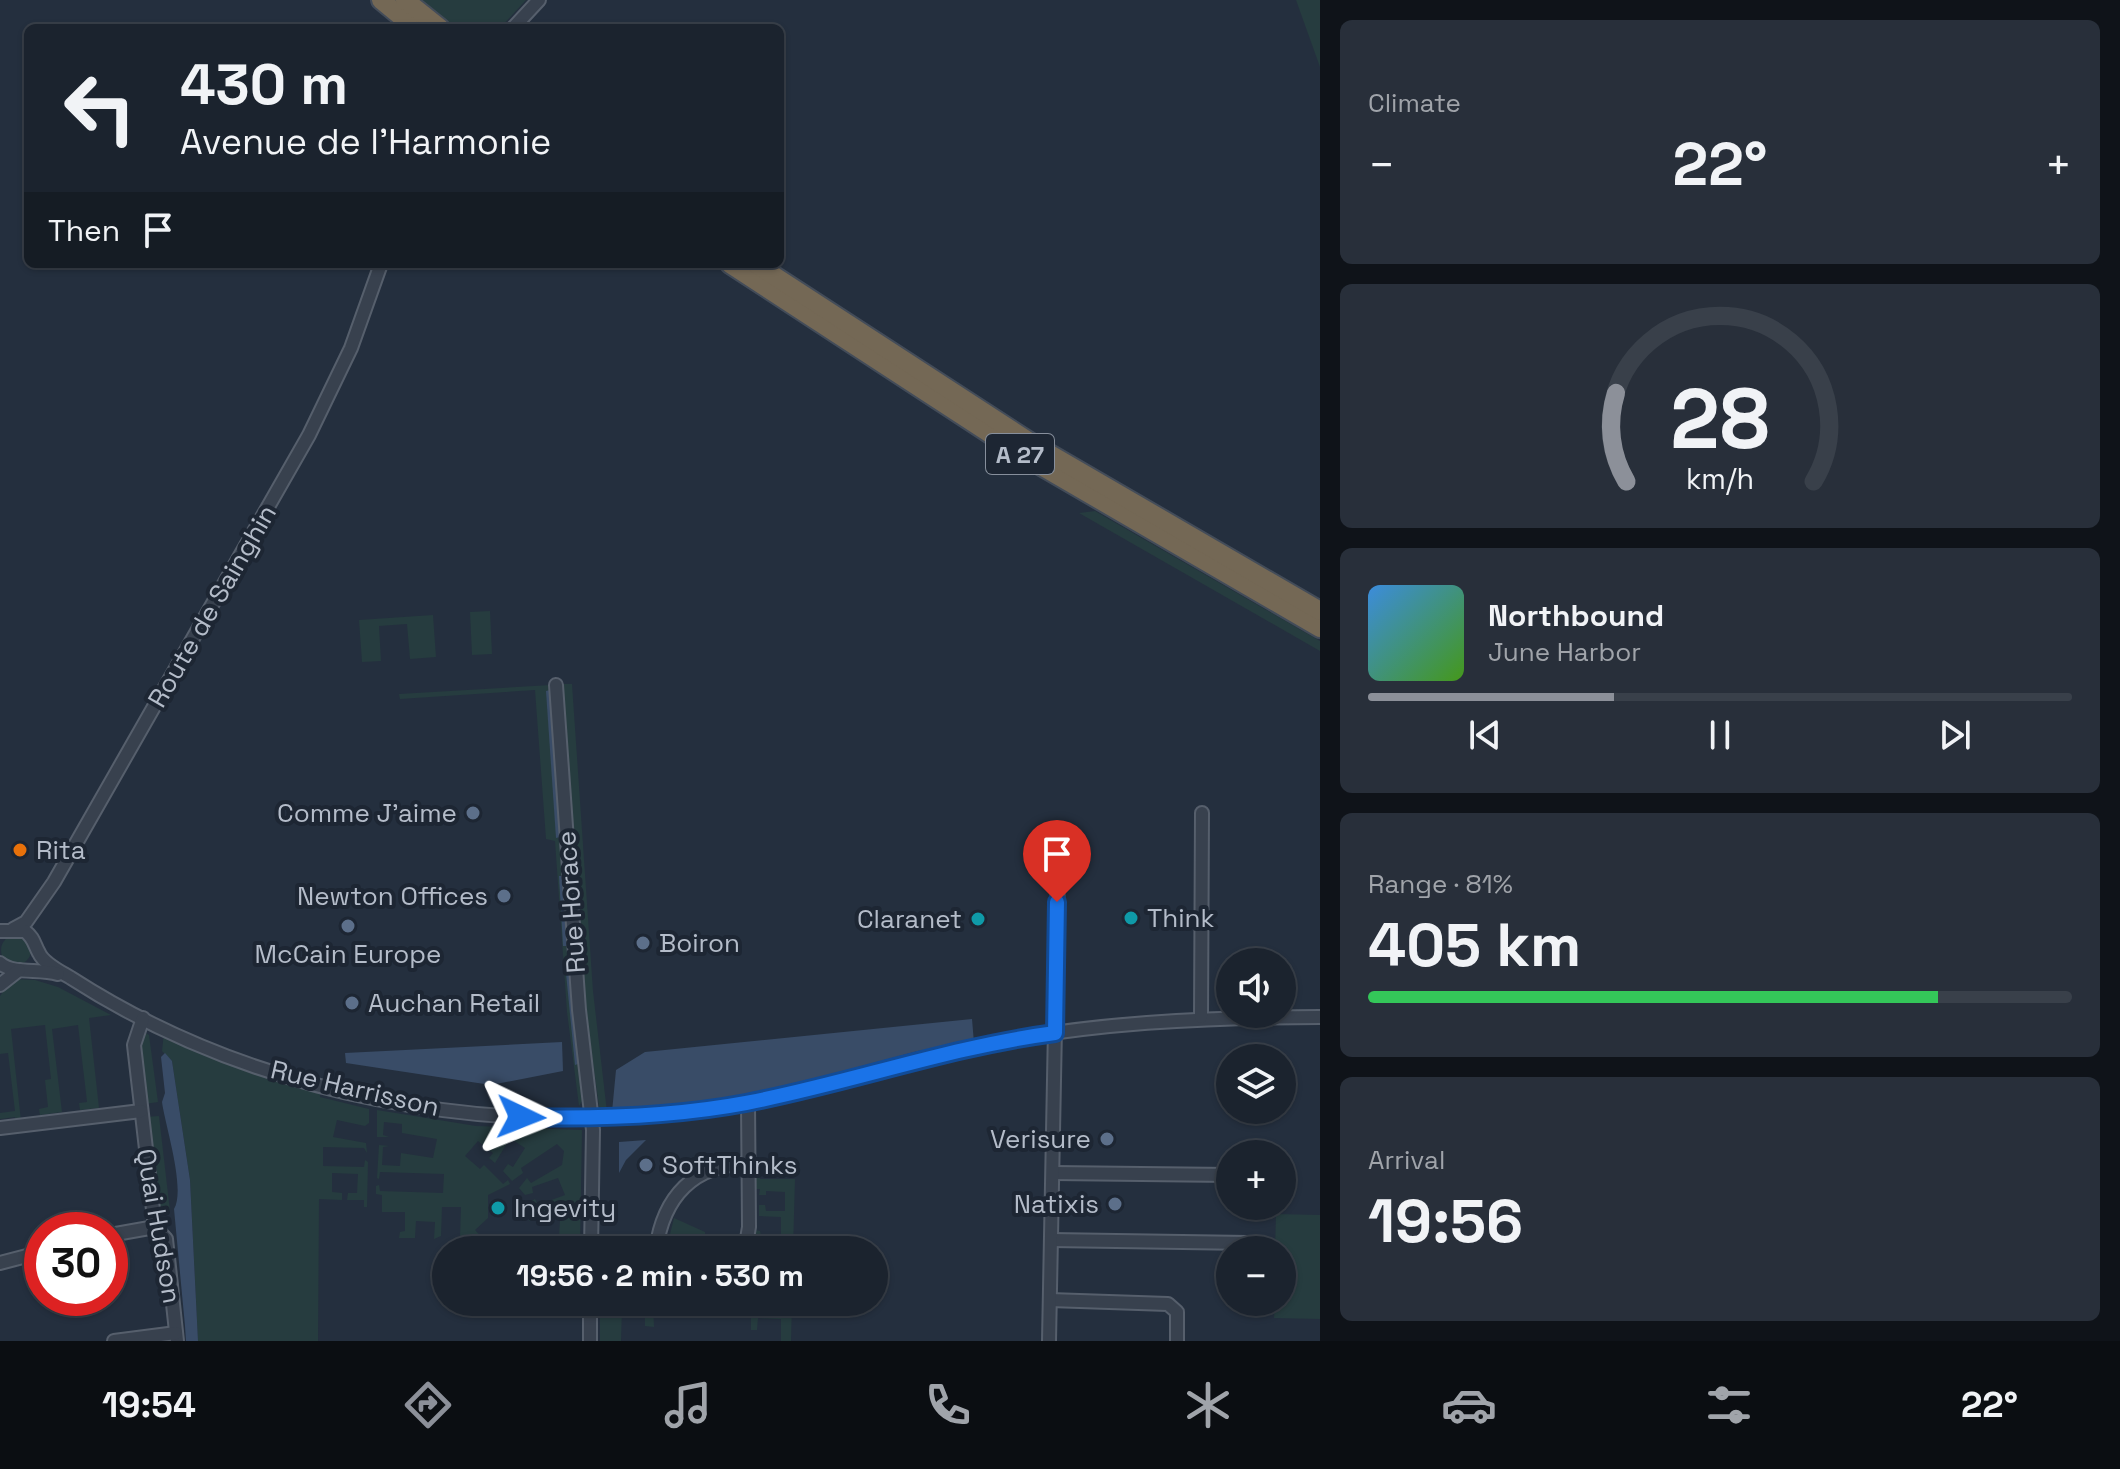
<!DOCTYPE html>
<html lang="en">
<head>
<meta charset="utf-8">
<style>
  body { margin:0; font-family:"Space Grotesk",sans-serif; background:#282f3a; color:#f1f3f6; height:100vh; display:flex; flex-direction:column; font-size:30px; white-space:nowrap }
  * { box-sizing:border-box; margin:0 }
  p { font-size:26px; color:#a0a4aa }
  .icon { flex:none; width:44px; height:44px; fill:none; stroke:currentColor; stroke-width:2; stroke-linecap:round; stroke-linejoin:round }
  .map { position:relative; flex:1; overflow:hidden }
  .panel { display:flex; flex-direction:column; gap:20px; padding:20px; background:#0f1319; width:800px }
  .panel>* { flex:none }
  .banner { position:absolute; left:24px; top:24px; width:760px; height:244px; border-radius:12px; box-shadow:0 2px 6px #0004,0 0 0 2px #39404a; background:#1b232e; color:#f1f3f6; overflow:hidden }
  .tools { position:absolute; left:1216px; top:948px; display:grid; gap:16px }
  .tools a { display:grid; place-items:center; width:80px; height:80px; border-radius:50%; background:#1b232e; box-shadow:0 2px 6px #0004,0 0 0 2px #39404a; font-size:40px }
  .speed { position:absolute; left:24px; top:1212px; display:flex; gap:16px; font-size:40px; font-weight:700; text-align:center }
  .speed>* { display:grid; place-content:center; width:104px; height:104px; border-radius:50%; background:#1b232e; box-shadow:0 2px 6px #0004,0 0 0 2px #39404a; line-height:1 }
  .speed .limit { border:12px solid #d22; background:#fff; color:#111 }
  .pin { position:absolute; display:grid; place-items:center; width:68px; height:68px; color:#fff; margin:-82px -34px; border-radius:50% 50% 50% 0; rotate:-45deg; box-shadow:0 0 8px #0007 }
  .pin .icon { rotate:45deg }
  .me { position:absolute; width:88px; margin:-44px; rotate:92deg; stroke-linejoin:round; filter:drop-shadow(0 0 6px #0008) }
  .turn { display:flex; align-items:center; gap:28px; height:168px; padding:0 24px; font-size:36px }
  .turn .icon { width:104px; height:104px; stroke-width:2.5 }
  .turn b { display:block; font-size:56px; line-height:68px }
  .then { display:flex; align-items:center; height:76px; padding:0 24px; background:#0003; gap:16px; font-size:30px }
  .big { font-size:60px; font-weight:600; line-height:1.1 }
  .panel .card { flex:1; display:flex; flex-direction:column; justify-content:center; gap:12px; min-width:0; padding:0 28px; border-radius:12px; background:#282f3a }
  .panel .dial { align-items:center; gap:0 }
  .dial svg { height:208px; overflow:visible; fill:none; stroke:#39404a; stroke-width:7; stroke-linecap:round; text-anchor:middle }
  .dial text { fill:#f1f3f6; stroke:none }
  .song { display:flex; align-items:center; gap:24px }
  .cover { width:96px; height:96px; border-radius:12px; background:linear-gradient(135deg,hsl(210 70% 55%),hsl(100 70% 35%)) }
  .played { height:8px; border-radius:4px; background:linear-gradient(90deg,#8c9099 35%,#39404a 35%) }
  .keys { display:flex; justify-content:space-around; direction:ltr }
  .heat { display:flex; justify-content:space-between; align-items:center; font-size:44px; direction:ltr }
  .charge { height:12px; border-radius:6px; background:linear-gradient(90deg,#34c759 81%,#39404a 0) }
  .trip { position:absolute; left:432px; top:1236px; width:456px; height:80px; border-radius:40px; background:#1b232e; box-shadow:0 2px 6px #0004,0 0 0 2px #39404a; font-weight:600; line-height:80px; text-align:center }
  .tabs { display:flex; height:128px; justify-content:space-around; align-items:center; background:#0b0e12; color:#a0a4aa }
  .tabs .icon { width:56px; height:56px }
  .tabs .selected { color:#8c9099 }
  .tabs b { font-size:36px; color:#f1f3f6 }
  main { display:flex; flex:1; min-height:0 }
  .map>svg:first-child { display:block }
  .green { fill:#263c3f }
  .water { fill:#394c67 }
  .lines { fill:none; stroke-linecap:round; stroke-linejoin:round }
  .minor-casing { stroke:#565f6c; stroke-width:16 }
  .highway-casing { stroke:#434c59; stroke-width:22 }
  .minor { stroke:#38414e; stroke-width:12 }
  .highway { stroke:#746855; stroke-width:18 }
  .route-casing { stroke:#114b97; stroke-width:20 }
  .route { stroke:#1a73e8; stroke-width:14 }
  .service-dot { fill:#5c6f8a; stroke:#1d2633; stroke-width:3 }
  .food-dot { fill:#e8710a; stroke:#1d2633; stroke-width:3 }
  .culture-dot { fill:#0f9aa8; stroke:#1d2633; stroke-width:3 }
  .labels { text-anchor:middle; dominant-baseline:central; stroke-width:8; stroke-linejoin:round; paint-order:stroke }
  .shield { fill:#1d2633; stroke:#878f9c; stroke-width:2 }
  .shield-label { font-size:24px; font-weight:bold; fill:#b4bcc9 }
  .street-label { font-size:26px; fill:#b4bcc9; stroke:#1d2633 }
  .poi-label { font-size:26px; fill:#b4bcc9; stroke:#1d2633; text-anchor:start }
</style>
</head>
<body>
<main>
<div class="map">
<svg width="1320" height="1341" viewBox="0 0 1320 1341">
  <rect width="100%" height="100%" fill="#242f3e"/>
  <g class="green">
    <polygon points="420,0 526,0 500,28 454,28"/>
    <polygon points="1296,0 1320,0 1320,67"/>
    <polygon points="1095,511 1320,641 1320,651 1079,513"/>
    <polygon points="490,611 492,654 472,655 470,612"/>
    <polygon points="433,615 436,657 410,659 407,624 379,626 381,661 362,662 359,620"/>
    <polygon points="561,684 572,684 593,991 607,1112 600,1113 583,991"/>
    <polygon points="551,685 573,1010 584,1098 579,1106 567,1012 555,841 546,839 535,690 400,699 399,694"/>
    <circle cx="16" cy="950" r="15"/>
    <polygon points="12,979 35,980 58,987 111,1015 89,1018 99,1108 80,1110 79,1103 87,1102 78,1025 52,1029 62,1112 40,1115 39,1109 48,1107 45,1080 51,1079 45,1025 11,1029 21,1121 16,1122 15,1117 0,1119 0,1113 15,1111 8,1053 0,1054 0,996"/>
    <polygon points="165,1023 227,1057 319,1087 320,1097 369,1109 369,1123 365,1126 337,1120 333,1137 366,1143 367,1153 364,1148 323,1147 323,1166 364,1167 365,1160 368,1162 367,1207 364,1207 364,1200 347,1200 348,1193 357,1193 358,1174 332,1173 332,1192 342,1193 342,1200 319,1199 318,1341 198,1341 190,1180 172,1061 162,1051"/>
    <polygon points="142,1031 149,1035 158,1102 145,1104 138,1042"/>
    <polygon points="377,1110 476,1126 582,1130 580,1248 566,1248 566,1241 532,1241 532,1236 559,1238 560,1219 552,1216 529,1221 530,1206 523,1206 535,1199 538,1205 565,1195 558,1178 532,1187 533,1193 525,1195 519,1188 527,1178 531,1183 562,1165 564,1151 557,1144 521,1168 523,1173 512,1181 503,1171 508,1164 513,1167 525,1148 510,1138 495,1163 489,1158 493,1153 478,1141 465,1156 480,1169 484,1165 503,1184 508,1180 510,1184 488,1195 488,1218 475,1230 489,1245 483,1245 482,1239 469,1239 469,1245 465,1245 465,1239 460,1238 461,1207 442,1207 441,1236 434,1239 435,1222 416,1221 415,1238 399,1238 400,1232 405,1231 405,1212 382,1212 382,1195 376,1194 376,1186 379,1185 380,1191 443,1193 444,1174 380,1172 379,1179 377,1178 379,1145 389,1146 383,1147 382,1165 400,1166 401,1153 433,1158 437,1139 402,1133 402,1124 384,1122 383,1135 389,1137 377,1137"/>
    <polygon points="159,1116 170,1211 157,1214 146,1117"/>
    <polygon points="759,1171 760,1179 795,1179 793,1250 751,1250 754,1230 760,1231 761,1236 781,1237 781,1217 759,1216 759,1205 765,1205 766,1211 785,1211 785,1192 766,1191 766,1195 759,1195 760,1189 754,1189 753,1173"/>
    <polygon points="1276,1214 1320,1215 1320,1319 1274,1318 1275,1302 1282,1302 1282,1250 1275,1250"/>
    <polygon points="674,1218 705,1232 705,1243 668,1242"/>
    <polygon points="600,1302 659,1302 653,1304 654,1327 645,1326 645,1308 622,1308 621,1341 600,1341"/>
    <polygon points="725,1302 792,1302 791,1341 781,1341 781,1319 758,1318 757,1330 751,1330 751,1311 742,1310 738,1303"/>
  </g>
  <g class="water">
    <polygon points="550,690 560,837 556,838 546,691"/>
    <polygon points="559,876 562,876 567,946 563,946"/>
    <polygon points="565,963 568,963 578,1064 575,1065"/>
    <polygon points="972,1019 974,1043 918,1051 746,1097 612,1112 616,1070 645,1052"/>
    <polygon points="562,1042 563,1071 491,1085 346,1063 345,1053"/>
    <path d="M165 1053 172 1061 190 1180 198 1341H186L185 1326 174 1209C186 1189 165 1125 162 1102L165 1093 161 1057Z"/>
    <polygon points="646,1140 626,1160 619,1173 619,1142"/>
  </g>
  <g class="lines">
    <g class="minor-casing">
      <g id="minor">
        <polyline points="513,28 539,0"/>
        <polyline points="556,685 579,1010 593,1130 591,1250"/>
        <polyline points="13,929 26,922 54,882 309,435 351,348 381,264"/>
        <path d="M0 931H25C34 938 34 944 39 953 44 964 61 972 71 978 254 1096 490 1139 704 1109 796 1097 884 1065 975 1046 1090 1023 1204 1017 1320 1017"/>
        <path d="M0 963C14 975 39 968 58 974"/>
        <polyline points="0,985 19,970"/>
        <polyline points="1201,1017 1202,813"/>
        <polyline points="143,1018 134,1045 155,1227 166,1239 177,1341"/>
        <polyline points="0,1128 141,1111"/>
        <polyline points="1053,1173 1230,1175"/>
        <polyline points="110,1235 155,1227"/>
        <polyline points="1051,1240 1248,1243"/>
        <path d="M656 1250C663 1197 694 1163 749 1164"/>
        <polyline points="745,1250 749,1227 748,1102"/>
        <polyline points="0,1263 42,1252"/>
        <polyline points="1050,1300 1168,1304 1177,1312 1177,1341"/>
        <polyline points="114,1341 176,1333"/>
        <polyline points="590,1341 590,1302"/>
        <polyline points="1049,1341 1058,871"/>
      </g>
    </g>
    <g class="highway-casing">
      <g id="highway">
        <polyline points="381,0 415,28"/>
        <polyline points="405,0 440,28"/>
        <polyline points="730,264 1024,456 1320,628"/>
        <polyline points="756,264 1036,446 1320,611"/>
      </g>
    </g>
    <use href="#minor" class="minor"/>
    <use href="#highway" class="highway"/>
  </g>
  <g class="lines">
    <g class="route-casing">
      <path id="route" d="M521 1117C597 1119 672 1117 746 1103 850 1083 949 1047 1055 1033L1057 902"/>
    </g>
    <use href="#route" class="route"/>
  </g>
  <g class="service-dot">
    <circle cx="473" cy="813" r="8"/>
    <circle cx="504" cy="896" r="8"/>
    <circle cx="348" cy="926" r="8"/>
    <circle cx="643" cy="943" r="8"/>
    <circle cx="352" cy="1003" r="8"/>
    <circle cx="1107" cy="1139" r="8"/>
    <circle cx="646" cy="1165" r="8"/>
    <circle cx="1115" cy="1204" r="8"/>
  </g>
  <circle class="food-dot" cx="20" cy="850" r="8"/>
  <g class="culture-dot">
    <circle cx="1131" cy="918" r="8"/>
    <circle cx="978" cy="919" r="8"/>
    <circle cx="498" cy="1208" r="8"/>
  </g>
  <g class="labels">
    <rect class="shield" x="986" y="434" width="68" height="40" rx="6"/>
    <g class="shield-label">
      <text x="1020" y="454">A 27</text>
    </g>
    <g class="street-label">
      <text transform="translate(212 606) rotate(-60)">Route de Sainghin</text>
      <text transform="translate(571 902) rotate(-94)">Rue Horace</text>
      <text transform="translate(355 1088) rotate(13)">Rue Harrisson</text>
      <text transform="translate(159 1226) rotate(80)">Quai Hudson</text>
    </g>
    <g class="poi-label">
      <text x="457" y="813" text-anchor="end">Comme J'aime</text>
      <text x="36" y="850">Rita</text>
      <text x="488" y="896" text-anchor="end">Newton Offices</text>
      <text x="1147" y="918">Think</text>
      <text x="962" y="919" text-anchor="end">Claranet</text>
      <text x="659" y="943">Boiron</text>
      <text x="348" y="954" text-anchor="middle">McCain Europe</text>
      <text x="368" y="1003">Auchan Retail</text>
      <text x="1091" y="1139" text-anchor="end">Verisure</text>
      <text x="662" y="1165">SoftThinks</text>
      <text x="1099" y="1204" text-anchor="end">Natixis</text>
      <text x="514" y="1208">Ingevity</text>
    </g>
  </g>
</svg>
<div class="tools">
<a><svg class="icon" aria-label="sound" viewBox="0 0 24 24"><path d="M4 9h4l5-4v14l-5-4H4zM17 9q2 3 0 6"/></svg></a>
<a><svg class="icon" aria-label="layers" viewBox="0 0 24 24"><path d="M12 4l9 5-9 5-9-5zM3 14l9 5 9-5"/></svg></a>
<a>+</a>
<a>−</a>
</div>
<div class="speed"><div class="limit">30</div></div>
<div class="pin" style="left:1057px;top:902px;background:#d93025"><svg class="icon" aria-label="arrive" viewBox="0 0 24 24"><path d="M6 21V4h12l-3 4 3 4H6"/></svg></div>
<svg class="me" style="left:521px;top:1117px" viewBox="-20 -20 40 40"><path d="M0-17L14 15 0 8-14 15z" fill="#1a73e8" stroke="#fff" stroke-width="4"/></svg>
<div class="trip">19:56 · 2 min · 530 m</div>
<div class="banner">
<div class="turn"><svg class="icon" aria-label="left" viewBox="0 0 24 24"><path d="M17 20v-9H6M10 6l-5 5 5 5"/></svg><div><b>430 m</b>Avenue de l'Harmonie</div></div>
<div class="then">Then<svg class="icon" aria-label="arrive" viewBox="0 0 24 24"><path d="M6 21V4h12l-3 4 3 4H6"/></svg></div>
</div>
</div>
<section class="panel">
<div class="card"><p>Climate</p>
<div class="heat"><a>−</a><b class="big">22°</b><a>+</a></div>
</div>
<div class="card dial"><svg viewBox="0 0 100 80">
<path d="M14 69A42 42 0 1 1 86 69"/>
<path d="M14 69A42 42 0 0 1 10 35" stroke="#8c9099"/>
<text x="50" y="56" font-size="32" font-weight="700">28</text>
<text x="50" y="72" font-size="11">km/h</text>
</svg></div>
<div class="card">
<div class="song"><i class="cover"></i><div><b>Northbound</b><p>June Harbor</p></div></div>
<div class="played"></div>
<div class="keys"><svg class="icon" aria-label="previous" viewBox="0 0 24 24"><path d="M18 5L8 12l10 7zM5 5v14"/></svg><svg class="icon" aria-label="pause" viewBox="0 0 24 24"><path d="M8 5v14M16 5v14"/></svg><svg class="icon" aria-label="next" viewBox="0 0 24 24"><path d="M6 5l10 7-10 7zM19 5v14"/></svg></div>
</div>
<div class="card"><p>Range · 81%</p><b class="big">405 km</b><div class="charge"></div></div>
<div class="card"><p>Arrival</p><b class="big">19:56</b></div>
</section>
</main>
<nav class="tabs">
<b>19:54</b>
<svg class="icon selected" aria-label="directions" viewBox="0 0 24 24"><path d="M12 3l9 9-9 9-9-9zM9 14v-3h6M13 9l2 2-2 2"/></svg>
<svg class="icon" aria-label="music" viewBox="0 0 24 24"><path d="M9 18V5l10-2v13"/><circle cx="6" cy="18" r="3"/><circle cx="16" cy="16" r="3"/></svg>
<svg class="icon" aria-label="phone" viewBox="0 0 24 24"><path d="M5 4h4l2 5-3 2q2 4 5 5l2-3 5 2v4C11 20 4 13 5 4z"/></svg>
<svg class="icon" aria-label="climate" viewBox="0 0 24 24"><path d="M12 3v18M4 7l16 10M4 17L20 7"/></svg>
<svg class="icon" aria-label="car" viewBox="0 0 24 24"><path d="M5 17H2v-5l4-1 3-4h7l3 4 3 1v5h-3M9 17h6M6 11h13"/><circle cx="7" cy="17" r="2"/><circle cx="17" cy="17" r="2"/></svg>
<svg class="icon" aria-label="filters" viewBox="0 0 24 24"><path d="M4 7h16M4 17h16"/><circle cx="9" cy="7" r="2"/><circle cx="15" cy="17" r="2"/></svg>
<b>22°</b>
</nav>
</body>
</html>
